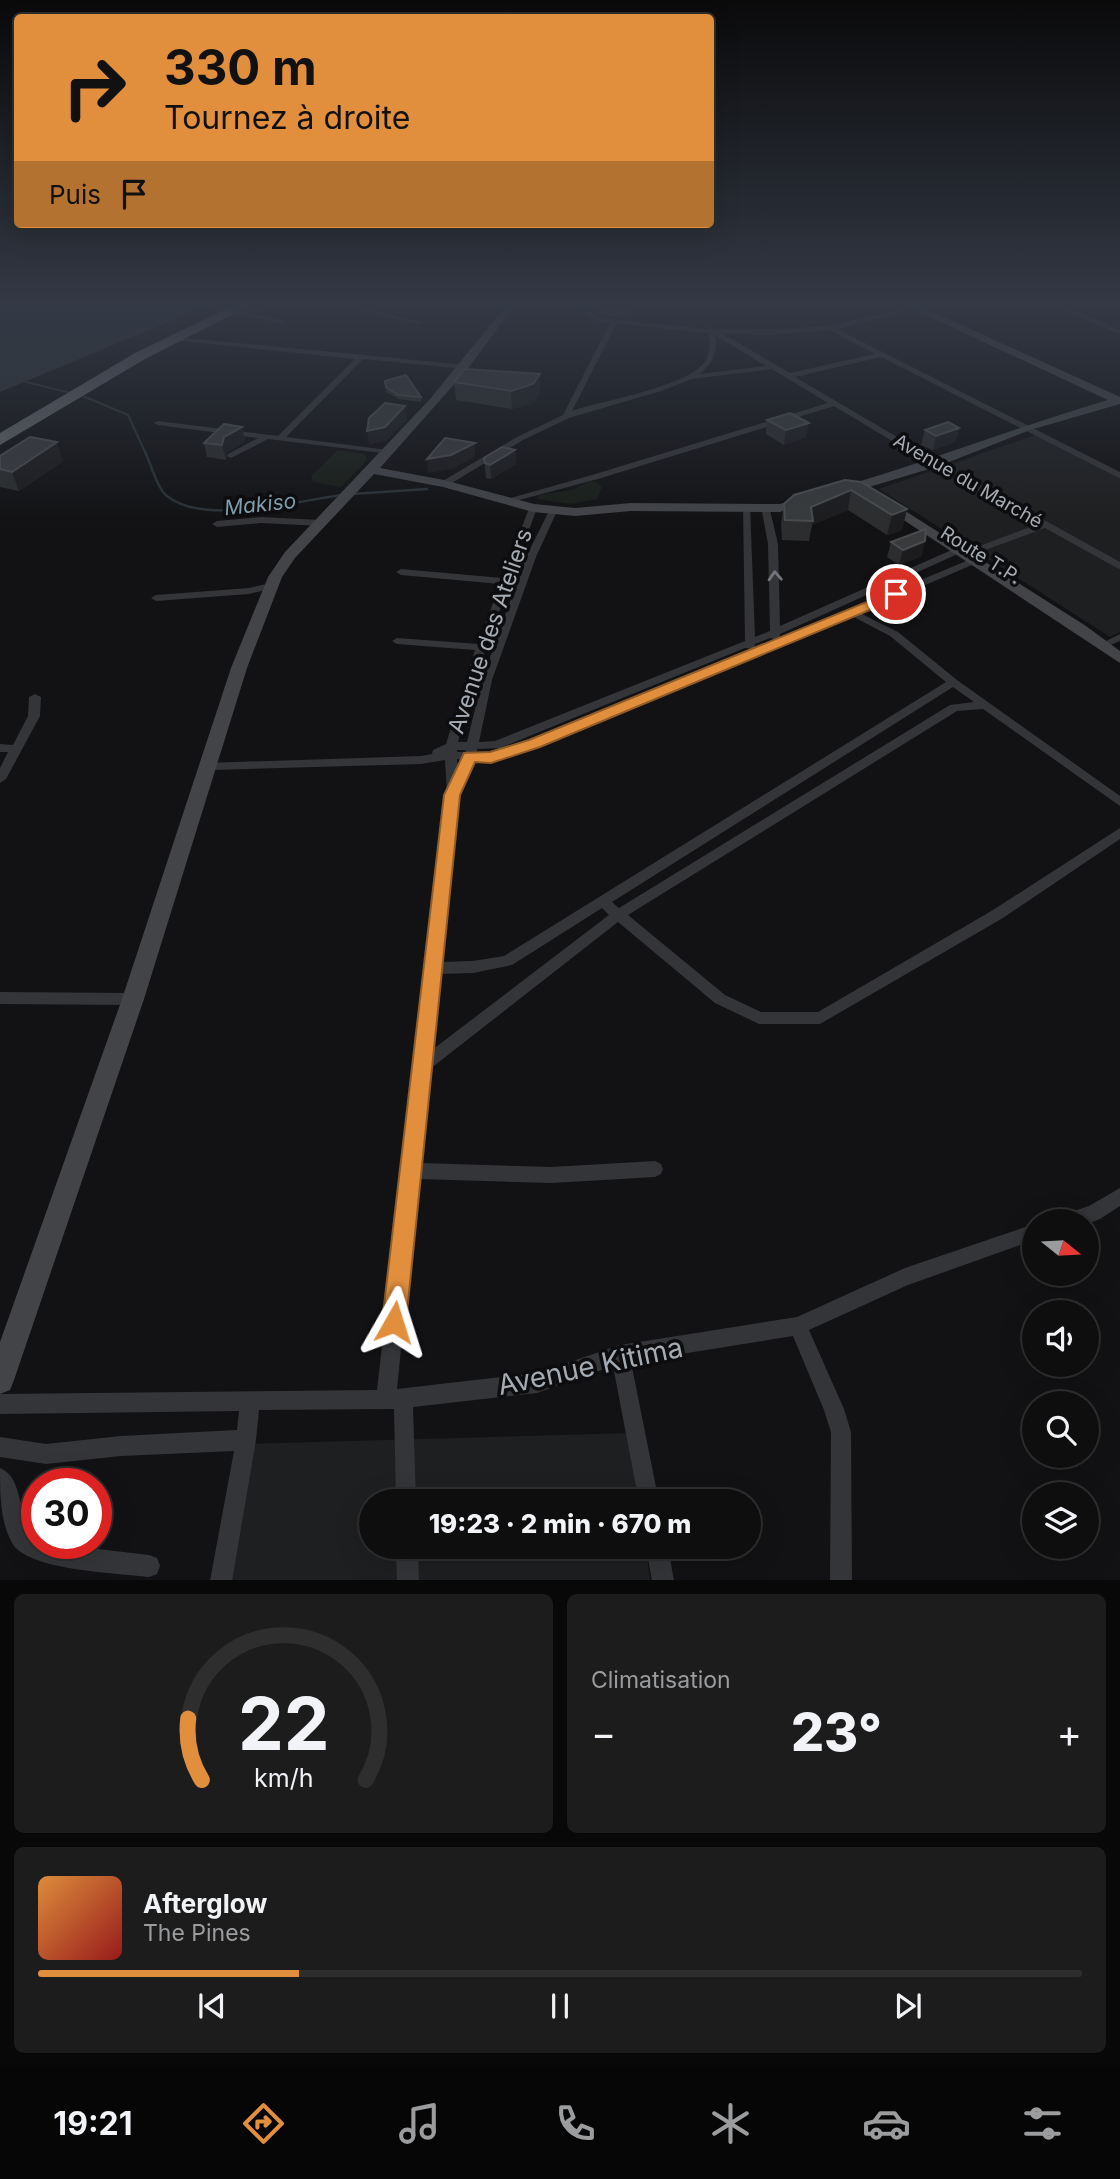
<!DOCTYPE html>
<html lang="fr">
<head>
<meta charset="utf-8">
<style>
  body { margin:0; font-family:Inter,sans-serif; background:#1c1c1d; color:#f1f3f6; height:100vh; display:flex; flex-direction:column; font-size:26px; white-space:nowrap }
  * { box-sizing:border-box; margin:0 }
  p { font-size:23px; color:#9b9c9e }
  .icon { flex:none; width:38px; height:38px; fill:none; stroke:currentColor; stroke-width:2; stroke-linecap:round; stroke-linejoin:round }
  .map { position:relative; height:1580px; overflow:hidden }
  .panel { display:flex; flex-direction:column; gap:14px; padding:14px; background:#080808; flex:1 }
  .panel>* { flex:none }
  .guide { position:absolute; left:14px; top:14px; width:700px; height:214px; border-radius:7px; box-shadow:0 7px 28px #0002,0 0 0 2px #2e2e2f; background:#e18f3d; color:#111; overflow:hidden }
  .needle { width:46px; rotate:108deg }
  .tools { position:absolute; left:1022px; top:1209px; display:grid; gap:14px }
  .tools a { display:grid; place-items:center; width:77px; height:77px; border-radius:50%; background:#0e0e0f; box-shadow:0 7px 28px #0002,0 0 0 2px #2e2e2f; font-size:35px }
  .speed { position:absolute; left:21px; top:1468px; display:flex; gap:14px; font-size:35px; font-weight:700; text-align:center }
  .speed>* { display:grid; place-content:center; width:91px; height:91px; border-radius:50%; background:#0e0e0f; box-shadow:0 7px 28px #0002,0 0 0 2px #2e2e2f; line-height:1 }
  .speed .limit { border:10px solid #d22; background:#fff; color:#111 }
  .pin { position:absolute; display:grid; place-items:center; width:60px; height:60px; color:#fff; margin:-30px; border:4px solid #fff; border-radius:50%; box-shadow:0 2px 7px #0007 }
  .me { position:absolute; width:77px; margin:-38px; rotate:6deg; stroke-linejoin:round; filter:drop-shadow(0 0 5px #0008) }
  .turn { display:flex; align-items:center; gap:24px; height:147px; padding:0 35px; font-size:32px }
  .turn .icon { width:91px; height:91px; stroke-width:2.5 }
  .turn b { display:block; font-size:49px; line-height:60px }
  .then { display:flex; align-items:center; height:66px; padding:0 35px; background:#0003; gap:14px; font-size:26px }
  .big { font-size:52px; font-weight:800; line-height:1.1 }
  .panel .tile { flex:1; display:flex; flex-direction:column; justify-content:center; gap:10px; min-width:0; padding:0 24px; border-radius:10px; background:#1c1c1d }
  .panel .dial { align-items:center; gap:0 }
  .dial svg { height:182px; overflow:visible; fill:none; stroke:#2e2e2f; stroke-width:7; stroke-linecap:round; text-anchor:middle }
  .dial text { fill:#f1f3f6; stroke:none }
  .song { display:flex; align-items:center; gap:21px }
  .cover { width:84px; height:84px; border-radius:10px; background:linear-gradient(135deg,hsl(30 70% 55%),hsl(0 70% 35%)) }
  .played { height:7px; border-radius:4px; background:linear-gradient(90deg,#e18f3d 25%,#2e2e2f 25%) }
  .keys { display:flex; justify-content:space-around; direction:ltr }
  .heat { display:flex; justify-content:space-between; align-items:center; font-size:38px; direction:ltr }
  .panel .tiles { flex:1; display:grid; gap:14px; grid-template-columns:1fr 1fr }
  .tile:last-child { grid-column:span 2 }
  .trip { position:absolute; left:359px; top:1489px; width:402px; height:70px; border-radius:35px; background:#0e0e0f; box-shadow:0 7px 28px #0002,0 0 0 2px #2e2e2f; font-weight:800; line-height:70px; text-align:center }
  .tab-bar { display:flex; height:112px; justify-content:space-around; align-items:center; background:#060606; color:#9b9c9e }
  .tab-bar .icon { width:49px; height:49px }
  .tab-bar .active { color:#e18f3d }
  .tab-bar b { font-size:32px; color:#f1f3f6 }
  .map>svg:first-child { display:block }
  .built { fill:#1e1f20 }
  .green { fill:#191e19 }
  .water { fill:#2a3336 }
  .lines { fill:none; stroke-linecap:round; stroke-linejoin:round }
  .stream-far1 { stroke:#2a3336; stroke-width:2 }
  .stream { stroke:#2a3336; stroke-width:2.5 }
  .street { fill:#343538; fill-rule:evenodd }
  .secondary { fill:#424448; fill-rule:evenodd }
  .highway { fill:#606469; fill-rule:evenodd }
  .wall { fill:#2b2d2e }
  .shaded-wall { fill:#1c1c1e }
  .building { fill:#383a3c; stroke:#494c4f; stroke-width:2 }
  .oneway { stroke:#72767c }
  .route { fill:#e18f3d; stroke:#925d28; stroke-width:2 }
  .labels { text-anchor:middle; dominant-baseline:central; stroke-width:7; stroke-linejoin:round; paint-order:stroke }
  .far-street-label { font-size:19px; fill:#a5abb3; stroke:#0d0d0f }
  .far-water-label { font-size:21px; font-style:italic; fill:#7e9eab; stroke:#0d0d0f }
  .street-label { font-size:23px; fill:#a5abb3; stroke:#0d0d0f }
  .near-street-label { font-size:28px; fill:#a5abb3; stroke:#0d0d0f }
</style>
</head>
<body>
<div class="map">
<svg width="1120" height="1581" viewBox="0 0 1120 1581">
  <rect width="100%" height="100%" fill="#121214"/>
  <g class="built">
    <polygon points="1035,435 1120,478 1120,632 1110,637 879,489"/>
    <polygon points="631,1433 640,1501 371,1502 371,1547 646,1547 650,1580 209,1581 232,1547 245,1444"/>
  </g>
  <g class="green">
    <polygon points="338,450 365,454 367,460 341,487 313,482 311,476"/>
    <polygon points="589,482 596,482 602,487 597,499 571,504 537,499 539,495 572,490"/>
  </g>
  <polygon class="water" points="0,303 214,303 0,392"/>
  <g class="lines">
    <g class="stream-far1">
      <polyline points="26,382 71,393"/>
      <polyline points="78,394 128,415 146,454"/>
    </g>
    <g class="stream">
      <path d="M145 452C151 464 157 488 167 496 203 526 298 501 341 495"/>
      <polyline points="352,494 427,489"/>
    </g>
    <g class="street">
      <polygon points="288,303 307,303 249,313 283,320 283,322 281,323 246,316 246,314 223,317 220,315"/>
      <polygon points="346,303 354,303 363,308 421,322 418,324 359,311"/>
      <path d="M583 303H590L587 310 600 318 707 329 710 327 715 329 772 330 829 326 926 303H941L837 329 1120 472V478L1117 477 881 357 795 377 938 461 1120 562V569L1117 568 1045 528 980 552 979 562 860 613 898 632 957 680 1120 796V806L983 709 957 711 628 915 725 995 761 1012H818L993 910 1120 828V839L1003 918 820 1024H759L715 1003 618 922 430 1069 420 1163 551 1167 655 1161 661 1164 663 1169 661 1174 655 1177 551 1183 418 1179 397 1389 537 1373 620 1345 797 1317 905 1268 1034 1224V1240L908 1285 809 1330 844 1409 851 1432 852 1581H830L831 1432 824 1410 793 1336 631 1362 659 1502H639L613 1366 537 1393 413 1407 416 1502H396L394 1409 259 1410 256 1440 232 1581H210L234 1451 121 1456 46 1464 0 1457V1437L46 1444 121 1436 237 1430 239 1411 0 1414V1394L377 1390 425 968 447 793 445 760 421 764 209 770 205 769 203 766 205 763 421 756 432 754 433 750 446 744 475 650 397 644 392 641 397 638 478 644 500 584 401 575 396 572 401 569 502 578 530 506 537 508 476 676 458 742H467L482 680 526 557 551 507 558 509 536 557 492 680 479 742 495 741 745 641 743 504 750 506 755 637 770 631 768 544 761 506 762 504 769 506 778 544 780 626 956 548H974L1038 524 932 465 834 406 598 479 508 503 504 500 592 475 828 403 772 369 692 379 661 391 569 418 523 440 447 486H441V482L517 437 563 415 610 323C597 322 588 319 580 310ZM616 324 708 333C710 342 711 351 706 360 690 387 603 400 572 411ZM829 330 875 354 790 373 723 334 772 335ZM715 335 766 366 699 374C713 364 718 352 715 335ZM960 553 971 554V559L779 639 780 634ZM852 616 890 636 946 682 504 956 473 961 441 962 458 795 474 761 491 762 539 747ZM770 638 778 640 531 741 491 754 477 753V749L500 748 745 648 754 649 755 644ZM953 687 974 702 950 705 619 908 612 902ZM457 750H466L465 752H457ZM457 759 462 760 458 770ZM602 908 609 915 432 1050 440 974 473 973 512 965Z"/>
      <polygon points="1047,303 1057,303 1120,330 1120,334"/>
      <polygon points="175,337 466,365 470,367 466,369 363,359 286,437 388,450 391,450 391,454 268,439 231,458 227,456 228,454 258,438 158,425 154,423 158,421 278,436 355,359 173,340 173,338"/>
      <polygon points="261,517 321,520 326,523 321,526 261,523 217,527 212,524 217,521"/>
      <polygon points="271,583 274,584 274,588 249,594 156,601 151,598 156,595 249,588"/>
      <polygon points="1120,634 1120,641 1101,649 1096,646"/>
      <polygon points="35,694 41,697 40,716 6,779 0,783 0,768 8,752 0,752 0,744 13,745 28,716 29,697"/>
      <polygon points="0,992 133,993 138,995 140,999 138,1003 133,1005 0,1004"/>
      <polygon points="1120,1188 1120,1206 1100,1219 1087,1224 1087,1222 1058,1222 1060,1216 1089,1206"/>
      <path d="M0 1468C26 1479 15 1520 37 1537V1544H55L149 1555 157 1558 160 1566 157 1574 149 1577C117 1573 35 1571 14 1546 0 1525 0 1493 0 1468Z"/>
      <polygon points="396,1547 418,1547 419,1581 397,1581"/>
      <polygon points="646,1547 668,1547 674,1581 652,1581"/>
    </g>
    <g class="secondary">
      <polygon points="508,303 517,303 465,372 380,468 444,480 534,504 575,508 631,503 780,504 805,497 811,501 780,512 631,511 575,516 533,512 443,487 374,474 295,558 282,577 247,668 144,999 14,1380 10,1390 0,1394 0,1342 122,999 231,668 268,577 285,552 430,399"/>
      <path d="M900 303H913L1120 397V404L1030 430 939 466 846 494H838V488C929 461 1017 427 1108 400Z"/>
      <polygon points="885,498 1086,626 1120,651 1120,663 881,505 881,499"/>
    </g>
    <polygon class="highway" points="238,303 255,303 145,359 0,445 0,433 135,353"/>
  </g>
  <g class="wall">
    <polygon points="391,303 391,305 380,309 360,304"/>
    <polygon points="590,303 626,303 632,306 631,318 601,315 590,309"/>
    <polygon points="540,374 540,392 534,403 512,409 456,400 454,382"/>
    <polygon points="385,381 421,397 421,402 399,399 386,392"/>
    <polygon points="767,420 806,437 784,445 766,434"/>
    <polygon points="242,427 245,441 227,452 226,460 207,457 204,443"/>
    <polygon points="959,428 955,442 933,450 921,445 925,430"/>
    <polygon points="515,450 516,464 491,479 486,478 484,458"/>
    <polygon points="0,456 63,461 19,491 0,487"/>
    <polygon points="845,480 907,509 902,530 887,535 848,510 812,525 809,541 782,540 781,524 784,504"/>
    <polygon points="891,542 922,556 899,565 887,557"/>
  </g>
  <g class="shaded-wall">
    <polygon points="379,303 391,303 391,305 380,309"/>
    <polygon points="540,374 540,392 534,403 512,409 511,391"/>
    <polygon points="405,406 407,420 386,441 369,445 367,431"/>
    <polygon points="809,423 806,437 784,445 786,430"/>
    <polygon points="242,427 245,441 227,452 226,460 222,445 224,437"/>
    <polygon points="959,428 955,442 933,450 936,436"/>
    <polygon points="57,442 63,461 19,491 12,472"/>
    <polygon points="475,443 475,457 452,469 428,473 427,459"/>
    <polygon points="515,450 516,464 491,479 490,465"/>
    <polygon points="851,490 848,510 812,525 813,521 811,507"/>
    <polygon points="907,509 902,530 887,535 892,515"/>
    <polygon points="925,541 922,556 899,565 903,550"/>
  </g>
  <g class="building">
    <polygon points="607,303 626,303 632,306"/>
    <polygon points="465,369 540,374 533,384 511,391 454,382"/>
    <polygon points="406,375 421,397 398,395 386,387 385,381"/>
    <polygon points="385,403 405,406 385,427 367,431 369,418"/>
    <polygon points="790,413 809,423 786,430 767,420"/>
    <polygon points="948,422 959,428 936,436 925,430"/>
    <polygon points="224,424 242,427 224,437 222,445 204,443"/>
    <polygon points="30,437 57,442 12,472 0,469 0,456"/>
    <polygon points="445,438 475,443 451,455 427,459"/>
    <polygon points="502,447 515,450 490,465 485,463 484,458"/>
    <polygon points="845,480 861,482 907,509 892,515 851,490 811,507 813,521 785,520 784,504 794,495"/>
    <polygon points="926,529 925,541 903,550 891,542"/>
  </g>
  <defs><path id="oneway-chevron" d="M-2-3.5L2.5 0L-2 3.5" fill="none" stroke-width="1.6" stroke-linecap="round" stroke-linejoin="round" transform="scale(1.75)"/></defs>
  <use class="oneway" href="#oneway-chevron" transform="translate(775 576) rotate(-93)"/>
  <linearGradient id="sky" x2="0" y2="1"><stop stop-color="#0a0a0b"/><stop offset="0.58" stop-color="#333945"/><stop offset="1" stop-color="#333945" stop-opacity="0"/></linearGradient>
  <rect width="1120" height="525" fill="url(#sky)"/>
  <polygon class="route" points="896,590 901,591 901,597 540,747 491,763 475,762 460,795 406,1322 403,1331 394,1334 386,1331 382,1322 444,795 464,753 490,752 529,740"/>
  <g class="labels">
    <g class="far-street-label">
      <text transform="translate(968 481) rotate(30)">Avenue du Marché</text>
      <text transform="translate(981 555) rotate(32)">Route T.P.</text>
    </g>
    <g class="far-water-label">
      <text transform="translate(260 504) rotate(-6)">Makiso</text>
    </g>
    <g class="street-label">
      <text transform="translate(490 631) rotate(-71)">Avenue des Ateliers</text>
    </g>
    <g class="near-street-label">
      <text transform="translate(590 1366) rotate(-12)">Avenue Kitima</text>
    </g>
  </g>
</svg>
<div class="tools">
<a><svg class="needle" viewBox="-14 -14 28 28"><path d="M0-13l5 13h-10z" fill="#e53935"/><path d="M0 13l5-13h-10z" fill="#9b9c9e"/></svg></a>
<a><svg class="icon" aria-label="sound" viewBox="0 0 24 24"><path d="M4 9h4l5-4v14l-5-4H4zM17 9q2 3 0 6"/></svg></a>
<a><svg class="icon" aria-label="search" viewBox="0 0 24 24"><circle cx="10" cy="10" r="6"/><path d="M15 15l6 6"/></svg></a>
<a><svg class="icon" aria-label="layers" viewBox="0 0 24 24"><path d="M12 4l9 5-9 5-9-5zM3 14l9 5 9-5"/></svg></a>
</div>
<div class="speed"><div class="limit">30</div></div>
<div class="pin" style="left:896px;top:594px;background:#d93025"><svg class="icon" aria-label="arrive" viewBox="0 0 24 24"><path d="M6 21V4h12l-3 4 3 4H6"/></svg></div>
<svg class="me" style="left:394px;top:1322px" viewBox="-20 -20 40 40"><path d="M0-17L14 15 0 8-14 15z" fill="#e18f3d" stroke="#fff" stroke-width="4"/></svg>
<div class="trip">19:23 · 2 min · 670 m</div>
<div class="guide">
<div class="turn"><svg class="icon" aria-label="right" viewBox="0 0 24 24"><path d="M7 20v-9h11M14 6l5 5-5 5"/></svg><div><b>330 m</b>Tournez à droite</div></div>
<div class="then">Puis<svg class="icon" aria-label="arrive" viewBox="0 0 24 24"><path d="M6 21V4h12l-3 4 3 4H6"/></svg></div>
</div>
</div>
<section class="panel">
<div class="tiles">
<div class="tile dial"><svg viewBox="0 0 100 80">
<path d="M14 69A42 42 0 1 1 86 69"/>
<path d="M14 69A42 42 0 0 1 8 42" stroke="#e18f3d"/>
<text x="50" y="56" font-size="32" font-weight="700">22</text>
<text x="50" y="72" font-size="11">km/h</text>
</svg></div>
<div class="tile"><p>Climatisation</p>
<div class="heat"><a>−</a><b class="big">23°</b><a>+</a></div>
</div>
<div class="tile">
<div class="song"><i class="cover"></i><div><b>Afterglow</b><p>The Pines</p></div></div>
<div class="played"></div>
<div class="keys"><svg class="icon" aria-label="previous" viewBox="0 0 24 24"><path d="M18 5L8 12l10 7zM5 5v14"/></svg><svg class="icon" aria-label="pause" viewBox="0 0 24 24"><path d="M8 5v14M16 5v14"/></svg><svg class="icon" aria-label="next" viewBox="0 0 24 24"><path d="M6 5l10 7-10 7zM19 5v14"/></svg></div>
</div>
</div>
</section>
<nav class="tab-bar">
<b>19:21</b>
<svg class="icon active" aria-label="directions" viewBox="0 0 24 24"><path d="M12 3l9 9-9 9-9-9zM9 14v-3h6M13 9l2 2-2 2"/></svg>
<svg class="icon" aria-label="music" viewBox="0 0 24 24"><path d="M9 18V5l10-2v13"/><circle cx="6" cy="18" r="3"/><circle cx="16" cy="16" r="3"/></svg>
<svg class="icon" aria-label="phone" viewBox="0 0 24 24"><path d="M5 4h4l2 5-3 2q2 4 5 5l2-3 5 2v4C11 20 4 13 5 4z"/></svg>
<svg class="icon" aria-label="climate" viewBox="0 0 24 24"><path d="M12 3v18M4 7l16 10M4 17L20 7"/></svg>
<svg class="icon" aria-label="car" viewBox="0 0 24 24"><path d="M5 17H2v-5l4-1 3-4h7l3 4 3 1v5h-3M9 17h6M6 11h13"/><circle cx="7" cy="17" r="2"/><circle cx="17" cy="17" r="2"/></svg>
<svg class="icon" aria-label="filters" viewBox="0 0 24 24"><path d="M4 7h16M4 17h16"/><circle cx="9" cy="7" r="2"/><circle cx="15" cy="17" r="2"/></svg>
</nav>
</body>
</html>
